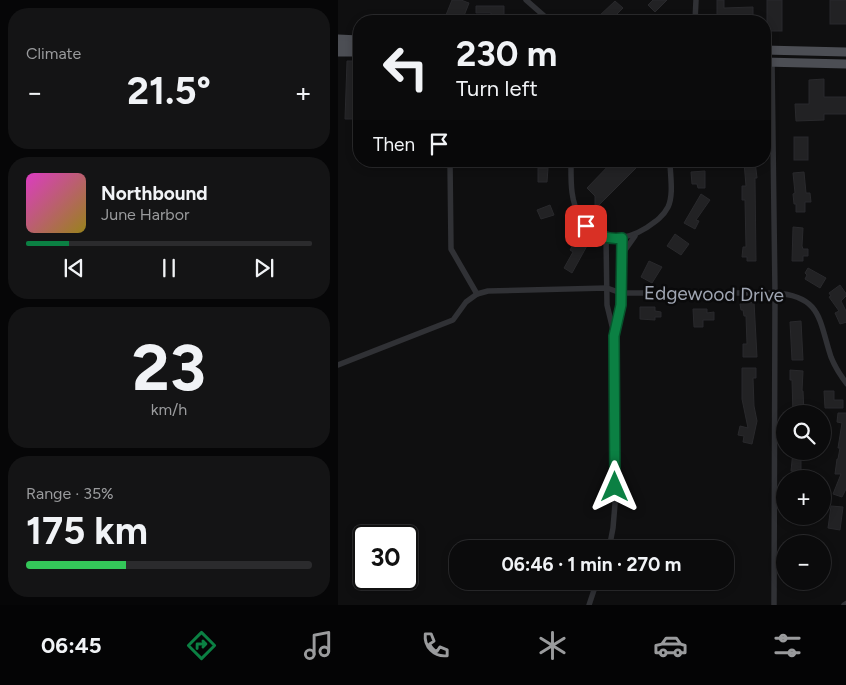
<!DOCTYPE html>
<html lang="en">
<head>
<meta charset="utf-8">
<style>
  body { margin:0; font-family:Figtree,sans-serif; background:#141415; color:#f1f3f6; height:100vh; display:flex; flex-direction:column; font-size:19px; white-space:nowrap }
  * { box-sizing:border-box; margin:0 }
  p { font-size:16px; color:#9a9b9d }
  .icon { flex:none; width:28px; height:28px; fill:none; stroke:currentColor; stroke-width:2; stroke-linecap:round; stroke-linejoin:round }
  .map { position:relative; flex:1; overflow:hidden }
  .panel { display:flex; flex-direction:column; gap:8px; padding:8px; background:#060607; width:338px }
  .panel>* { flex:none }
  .banner { position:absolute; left:15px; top:15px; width:418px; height:152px; border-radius:20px; box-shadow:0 2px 8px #0003,0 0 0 1px #2b2b2d; background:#0b0b0c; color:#f1f3f6; overflow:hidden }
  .buttons { position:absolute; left:438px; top:405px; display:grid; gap:10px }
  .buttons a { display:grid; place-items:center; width:55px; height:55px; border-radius:50%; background:#0b0b0c; box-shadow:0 2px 8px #0003,0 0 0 1px #2b2b2d; font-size:25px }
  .speed { position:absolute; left:15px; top:525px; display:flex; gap:10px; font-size:25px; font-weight:700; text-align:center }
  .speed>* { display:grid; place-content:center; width:65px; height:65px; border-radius:50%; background:#0b0b0c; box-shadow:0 2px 8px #0003,0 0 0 1px #2b2b2d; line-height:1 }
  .speed .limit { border:2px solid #111; border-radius:8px; background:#fff; color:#111 }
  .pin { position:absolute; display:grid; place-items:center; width:42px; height:42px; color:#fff; margin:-21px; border-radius:10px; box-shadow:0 2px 8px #0006 }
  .me { position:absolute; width:55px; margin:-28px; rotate:0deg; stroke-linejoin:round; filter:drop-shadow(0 0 4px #0008) }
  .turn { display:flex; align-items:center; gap:18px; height:105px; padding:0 20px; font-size:22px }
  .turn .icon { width:65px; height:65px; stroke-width:2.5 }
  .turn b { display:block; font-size:35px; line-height:42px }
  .then { display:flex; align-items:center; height:48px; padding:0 20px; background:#0003; gap:10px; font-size:19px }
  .big { font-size:38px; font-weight:700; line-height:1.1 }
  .panel .widget { flex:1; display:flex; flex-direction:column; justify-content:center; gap:8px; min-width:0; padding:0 18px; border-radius:20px; background:#141415 }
  .panel .dial { align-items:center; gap:0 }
  .dial b { font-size:65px; line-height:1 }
  .song { display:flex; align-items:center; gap:15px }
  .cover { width:60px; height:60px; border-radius:8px; background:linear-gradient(135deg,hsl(310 70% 55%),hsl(50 70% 35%)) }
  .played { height:5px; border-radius:2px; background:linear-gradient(90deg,#0b8043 15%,#2b2b2d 15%) }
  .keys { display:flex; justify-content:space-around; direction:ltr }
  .heat { display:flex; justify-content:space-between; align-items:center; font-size:28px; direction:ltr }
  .charge { height:8px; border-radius:4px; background:linear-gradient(90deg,#34c759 35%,#2b2b2d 0) }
  .trip { position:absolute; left:111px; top:540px; width:285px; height:50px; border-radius:20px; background:#0b0b0c; box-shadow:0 2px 8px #0003,0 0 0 1px #2b2b2d; font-weight:700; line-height:50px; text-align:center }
  .dock { display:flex; height:80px; justify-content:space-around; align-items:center; background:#040405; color:#9a9b9d }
  .dock .icon { width:35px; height:35px }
  .dock .on { color:#0b8043 }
  .dock b { font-size:22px; color:#f1f3f6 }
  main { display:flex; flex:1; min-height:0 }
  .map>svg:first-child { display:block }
  .building { fill:#222224; stroke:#29292c }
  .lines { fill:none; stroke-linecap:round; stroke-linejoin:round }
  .minor { stroke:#303135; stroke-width:5.5 }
  .primary { stroke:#4c4e54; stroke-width:9 }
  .route-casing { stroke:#07532c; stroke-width:12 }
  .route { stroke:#0b8043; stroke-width:9 }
  .labels { text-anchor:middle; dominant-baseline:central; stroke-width:5; stroke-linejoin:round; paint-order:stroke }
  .street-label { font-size:19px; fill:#9fa5b2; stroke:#0a0a0b }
</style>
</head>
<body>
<main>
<section class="panel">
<div class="widget"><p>Climate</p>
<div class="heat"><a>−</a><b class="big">21.5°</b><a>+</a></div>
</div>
<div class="widget">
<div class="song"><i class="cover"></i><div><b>Northbound</b><p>June Harbor</p></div></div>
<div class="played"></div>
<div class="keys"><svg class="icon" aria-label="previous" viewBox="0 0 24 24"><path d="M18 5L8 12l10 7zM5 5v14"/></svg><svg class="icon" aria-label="pause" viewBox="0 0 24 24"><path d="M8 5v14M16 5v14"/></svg><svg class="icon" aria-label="next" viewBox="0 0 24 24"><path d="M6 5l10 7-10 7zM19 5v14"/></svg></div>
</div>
<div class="widget dial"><b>23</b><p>km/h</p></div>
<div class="widget"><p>Range · 35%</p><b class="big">175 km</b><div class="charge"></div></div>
</section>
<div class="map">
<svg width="509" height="605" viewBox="0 0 509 605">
  <rect width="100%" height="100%" fill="#0f0f10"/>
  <g class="building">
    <polygon points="114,0 123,0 131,3 124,21 113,21 115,18 108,15"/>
    <polygon points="315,0 329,0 317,12 310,5"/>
    <polygon points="379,0 386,0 386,8 415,7 415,21 379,21"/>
    <rect x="429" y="0" width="15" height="31"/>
    <rect x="492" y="0" width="17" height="24"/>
    <polygon points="277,1 285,8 272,21 264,21 260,17"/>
    <polygon points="138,6 166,6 166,21 153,21 153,13 138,13"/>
    <polygon points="9,61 21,61 21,119 7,119"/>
    <polygon points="486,79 486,97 509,97 509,114 486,114 486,120 458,121 457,104 471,104 471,80"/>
    <rect x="456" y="137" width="14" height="23"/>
    <polygon points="275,161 305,161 257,209 257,196 249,188"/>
    <polygon points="417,161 419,178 417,178 418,261 409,261 409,257 404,257 405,247 408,247 407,200 404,200 404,186 408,186 406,162"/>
    <polygon points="200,168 210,168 209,182 200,182"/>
    <polygon points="367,171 367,188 360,188 359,184 354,184 353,172"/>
    <polygon points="466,172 468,193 472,193 473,202 467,202 467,212 458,212 458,204 456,204 455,194 457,193 455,173"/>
    <polygon points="363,194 372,200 358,220 361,221 357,229 346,223"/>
    <polygon points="212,205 216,215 203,219 199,210"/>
    <polygon points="455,227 465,228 464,246 465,249 470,249 470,256 465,256 465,261 454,261"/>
    <polygon points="337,234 351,244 343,255 329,246"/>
    <polygon points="239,238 250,244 234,273 226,268 235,252 232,250"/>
    <polygon points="311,261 324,267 314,283 303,277"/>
    <polygon points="470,268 488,278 482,288 467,279 469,275 467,273"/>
    <polygon points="502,285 509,295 503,301 509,313 509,322 502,324 497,313 501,311 491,297 493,296 491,293"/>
    <polygon points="416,302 419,357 405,357 405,344 409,344 408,316 406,316 405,310 403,310 402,304"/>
    <polygon points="302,307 317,307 317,311 323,312 323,317 317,317 317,320 302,319"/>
    <polygon points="355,309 369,309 369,313 376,312 376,320 365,320 365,327 356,327"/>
    <polygon points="463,321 465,360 454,360 452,322"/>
    <polygon points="404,368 418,368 418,378 415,378 416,406 419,421 414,444 405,442 406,436 400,435 402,426 410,428 404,399"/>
    <polygon points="452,370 465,371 464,391 465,391 466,414 455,414 454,380 452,380"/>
    <polygon points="486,391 496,391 496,400 505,400 505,408 487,408"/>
    <polygon points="500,413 509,413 509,487 504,497 495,494 503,474 497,474 499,459 500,459 502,448 500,448 504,423 499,422"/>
    <polygon points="455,451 479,451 480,455 463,457 463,472 453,471"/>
    <polygon points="493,506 505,507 502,530 490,528"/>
  </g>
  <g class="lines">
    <g class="minor">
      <polyline points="188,0 212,21"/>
      <polyline points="357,21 358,0"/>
      <polyline points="434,62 437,293 436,605"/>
      <polyline points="112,161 113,249 139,294"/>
      <path d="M233 161C233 181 232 200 242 217 256 243 286 242 308 228 317 222 325 217 330 207 336 194 332 175 332 161"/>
      <polyline points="268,237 269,305 276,334"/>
      <polyline points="285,253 297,236"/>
      <path d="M0 365 115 320 128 302 139 294 150 291 269 288 283 293H437C484 296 481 321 493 357 497 367 502 375 509 384"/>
      <polyline points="271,549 275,528 277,504 276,336 283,305 284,238"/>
      <polyline points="251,605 259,581"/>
      <polyline points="506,605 509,603"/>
    </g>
    <g class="primary">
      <polyline points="0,39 21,40"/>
      <polyline points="0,45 21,46"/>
      <polyline points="426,50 509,52"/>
      <polyline points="0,52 21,52"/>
      <polyline points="426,62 509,64"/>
    </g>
  </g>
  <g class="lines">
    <g class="route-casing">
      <path id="route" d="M248 226C258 235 270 240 284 238L283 305 276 336 277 487"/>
    </g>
    <use href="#route" class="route"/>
  </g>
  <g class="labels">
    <g class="street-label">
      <text transform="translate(376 294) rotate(1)">Edgewood Drive</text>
    </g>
  </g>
</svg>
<div class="buttons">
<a><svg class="icon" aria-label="search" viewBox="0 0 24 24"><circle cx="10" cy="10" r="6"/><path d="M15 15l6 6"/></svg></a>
<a>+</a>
<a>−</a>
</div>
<div class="speed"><div class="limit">30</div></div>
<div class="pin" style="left:248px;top:226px;background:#d93025"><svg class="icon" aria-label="arrive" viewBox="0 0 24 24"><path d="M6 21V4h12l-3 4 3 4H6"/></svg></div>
<svg class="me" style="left:277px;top:487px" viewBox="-20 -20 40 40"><path d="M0-17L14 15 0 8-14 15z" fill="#0b8043" stroke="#fff" stroke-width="4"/></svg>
<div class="trip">06:46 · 1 min · 270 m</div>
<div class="banner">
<div class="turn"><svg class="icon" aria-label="left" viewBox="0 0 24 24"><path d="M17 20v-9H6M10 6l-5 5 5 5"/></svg><div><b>230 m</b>Turn left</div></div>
<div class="then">Then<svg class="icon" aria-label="arrive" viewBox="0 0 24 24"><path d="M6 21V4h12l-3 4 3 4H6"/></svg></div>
</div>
</div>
</main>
<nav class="dock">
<b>06:45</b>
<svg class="icon on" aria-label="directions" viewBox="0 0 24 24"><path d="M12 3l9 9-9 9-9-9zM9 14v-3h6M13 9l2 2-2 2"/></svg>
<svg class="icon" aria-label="music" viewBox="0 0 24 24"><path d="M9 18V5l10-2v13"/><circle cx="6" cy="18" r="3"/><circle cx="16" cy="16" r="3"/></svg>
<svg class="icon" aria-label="phone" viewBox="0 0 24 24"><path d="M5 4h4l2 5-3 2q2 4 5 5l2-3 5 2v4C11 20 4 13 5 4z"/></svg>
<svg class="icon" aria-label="climate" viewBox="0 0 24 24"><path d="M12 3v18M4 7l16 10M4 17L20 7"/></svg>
<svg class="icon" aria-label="car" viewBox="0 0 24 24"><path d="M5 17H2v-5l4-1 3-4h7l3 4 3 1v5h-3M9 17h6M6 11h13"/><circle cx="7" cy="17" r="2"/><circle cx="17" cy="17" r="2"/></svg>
<svg class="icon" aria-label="filters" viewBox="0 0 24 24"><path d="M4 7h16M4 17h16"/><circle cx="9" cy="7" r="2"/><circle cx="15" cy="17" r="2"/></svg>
</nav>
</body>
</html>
